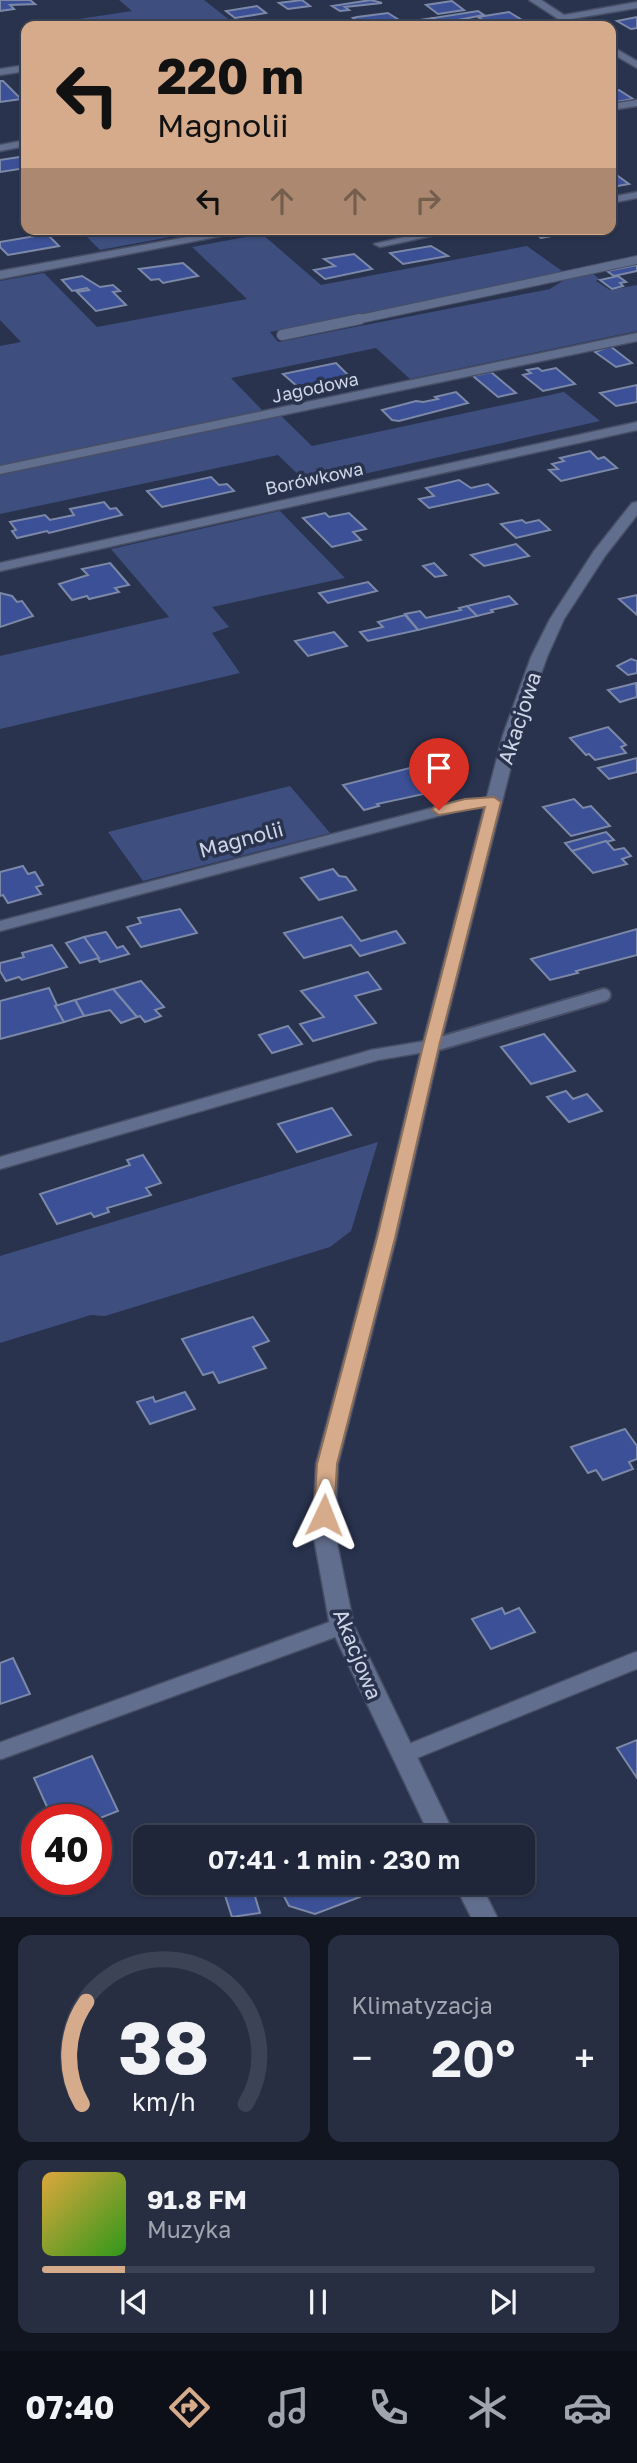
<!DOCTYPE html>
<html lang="pl">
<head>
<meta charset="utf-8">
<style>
  body { margin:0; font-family:"Golos Text",sans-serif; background:#272e42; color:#f1f3f6; height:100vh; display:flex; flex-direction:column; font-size:26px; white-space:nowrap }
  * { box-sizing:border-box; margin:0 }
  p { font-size:23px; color:#a1a5af }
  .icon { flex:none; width:38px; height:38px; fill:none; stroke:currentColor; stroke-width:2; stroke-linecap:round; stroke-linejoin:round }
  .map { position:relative; height:1917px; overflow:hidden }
  .panel { display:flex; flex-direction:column; gap:18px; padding:18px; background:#111520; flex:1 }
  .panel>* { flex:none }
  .top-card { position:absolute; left:21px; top:21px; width:595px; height:214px; border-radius:14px; box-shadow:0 2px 5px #0004,0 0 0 2px #3c4354; background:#d6ab8b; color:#111; overflow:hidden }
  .speed { position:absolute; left:21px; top:1804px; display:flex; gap:14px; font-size:35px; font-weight:700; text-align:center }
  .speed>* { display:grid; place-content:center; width:91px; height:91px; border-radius:50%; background:#1f263a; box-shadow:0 2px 5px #0004,0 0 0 2px #3c4354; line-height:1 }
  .speed .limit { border:10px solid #d22; background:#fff; color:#111 }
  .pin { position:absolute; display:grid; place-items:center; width:60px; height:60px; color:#fff; margin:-72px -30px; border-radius:50% 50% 50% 0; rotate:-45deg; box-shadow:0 0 7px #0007 }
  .pin .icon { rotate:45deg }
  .me { position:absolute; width:77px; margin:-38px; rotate:2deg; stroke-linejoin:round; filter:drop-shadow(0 0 5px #0008) }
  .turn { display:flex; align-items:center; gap:24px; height:147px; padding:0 21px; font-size:32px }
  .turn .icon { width:91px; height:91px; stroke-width:2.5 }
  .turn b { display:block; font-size:49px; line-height:60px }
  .lanes { display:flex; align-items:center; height:66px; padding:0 21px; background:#0003; justify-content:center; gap:35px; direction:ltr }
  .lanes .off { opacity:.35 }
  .big { font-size:52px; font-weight:600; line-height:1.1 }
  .panel .card { flex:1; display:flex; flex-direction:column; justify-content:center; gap:10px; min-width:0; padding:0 24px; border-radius:14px; background:#272e42 }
  .panel .dial { align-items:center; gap:0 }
  .dial svg { height:182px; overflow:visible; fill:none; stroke:#3c4354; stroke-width:7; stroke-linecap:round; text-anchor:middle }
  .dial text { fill:#f1f3f6; stroke:none }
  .song { display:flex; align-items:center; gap:21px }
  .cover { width:84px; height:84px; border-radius:10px; background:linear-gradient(135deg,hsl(40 70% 55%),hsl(110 70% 35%)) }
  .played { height:7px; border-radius:4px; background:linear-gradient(90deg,#d6ab8b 15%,#3c4354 15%) }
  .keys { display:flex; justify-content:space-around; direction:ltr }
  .heat { display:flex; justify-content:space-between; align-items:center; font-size:38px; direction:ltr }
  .panel .tiles { flex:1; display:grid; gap:18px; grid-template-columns:1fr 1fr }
  .card:last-child { grid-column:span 2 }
  .trip { position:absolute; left:133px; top:1825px; width:402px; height:70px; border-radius:14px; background:#1f263a; box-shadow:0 2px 5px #0004,0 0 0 2px #3c4354; font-weight:600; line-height:70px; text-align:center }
  .tabs { display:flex; height:112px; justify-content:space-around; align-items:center; background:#0c0f17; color:#a1a5af }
  .tabs .icon { width:49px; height:49px }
  .tabs .selected { color:#d6ab8b }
  .tabs b { font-size:32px; color:#f1f3f6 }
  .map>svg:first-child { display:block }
  .green { fill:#3e4f7f }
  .building { fill:#3b5096; stroke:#7c88a8; stroke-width:2 }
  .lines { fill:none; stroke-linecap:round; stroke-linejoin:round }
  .service-far3-casing { stroke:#474e65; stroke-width:10 }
  .service-far2-casing { stroke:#474e65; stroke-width:12 }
  .service-far1-casing { stroke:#474e65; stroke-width:16 }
  .service-casing { stroke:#474e65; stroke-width:19 }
  .minor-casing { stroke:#474e65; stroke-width:3 }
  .tertiary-casing { stroke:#474e65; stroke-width:3 }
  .service-far3 { stroke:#626e8d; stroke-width:8 }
  .service-far2 { stroke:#626e8d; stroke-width:10 }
  .service-far1 { stroke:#626e8d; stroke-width:12 }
  .service { stroke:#626e8d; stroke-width:16 }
  .minor { fill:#626e8d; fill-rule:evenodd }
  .tertiary { fill:#626e8d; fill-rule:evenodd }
  .route { fill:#d6ab8b; stroke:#8b6f5a; stroke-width:2 }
  .labels { text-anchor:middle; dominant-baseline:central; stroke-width:7; stroke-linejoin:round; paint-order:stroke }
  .far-street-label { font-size:18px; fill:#ced5e6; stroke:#29334e }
  .street-label { font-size:21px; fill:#ced5e6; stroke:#29334e }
</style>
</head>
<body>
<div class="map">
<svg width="637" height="1917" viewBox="0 0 637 1917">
  <rect width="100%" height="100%" fill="#29334e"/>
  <g class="green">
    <polygon points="119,0 204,0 237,26 65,26 59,22 132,11"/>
    <polygon points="79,229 213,229 100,250"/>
    <polygon points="262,234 321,285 527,246 562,271 528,282 270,332 278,342 550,289 569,277 591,272 599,279 596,281 610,290 637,285 637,331 410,379 376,348 231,378 264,412 0,467 0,346 21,342 0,320 0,281 44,273 97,327 247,299 192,247"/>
    <polygon points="564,392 600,421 310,486 278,455 0,514 0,474 281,416 312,446"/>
    <polygon points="280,511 345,578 212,607 229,627 212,633 240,673 0,729 0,656 169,617 111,549"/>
    <polygon points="290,786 330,833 143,881 108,832"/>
    <polygon points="378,1142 351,1231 330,1247 105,1316 91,1315 0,1343 0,1256"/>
  </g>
  <g class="building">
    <polygon points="0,0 30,0 35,4 10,5 14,9 0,11"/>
    <polygon points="302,0 310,6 288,9 279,3"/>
    <polygon points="371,0 382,3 345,7 349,10 340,11 332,6"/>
    <polygon points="452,1 464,10 438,14 426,5"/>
    <polygon points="257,6 266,13 235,18 226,11"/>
    <polygon points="478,11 484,15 453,21 437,21 433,18"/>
    <polygon points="509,12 522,20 503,23 498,20 486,22 478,17"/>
    <polygon points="388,13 399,20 359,26 349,26 344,22 356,20 353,18 357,17"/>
    <polygon points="637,17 637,28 631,29 617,21"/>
    <polygon points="433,18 437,21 445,26 428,26 419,20"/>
    <polygon points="0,81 3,81 21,99 0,102"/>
    <polygon points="619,90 633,99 611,103 611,91"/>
    <polygon points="26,156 26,168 0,172 0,160"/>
    <polygon points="611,171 629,184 612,187"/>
    <polygon points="530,229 557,229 563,234 541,238"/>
    <polygon points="47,234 59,246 8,255 0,247 0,242"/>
    <polygon points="431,246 448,256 403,264 390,253"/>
    <polygon points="354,254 372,269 325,279 314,270 335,266 324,259"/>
    <polygon points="183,263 198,276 163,283 159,279 151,280 139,269"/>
    <polygon points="637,265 637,271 614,276 607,271"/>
    <polygon points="82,276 100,287 113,285 120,291 113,292 126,305 96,311 77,292 89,290 87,288 72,291 62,280"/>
    <polygon points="618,276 626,282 620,283 623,286 612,289 600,280"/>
    <polygon points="610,346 632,363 616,367 595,352"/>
    <polygon points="336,363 350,377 315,386 298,387 283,374"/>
    <polygon points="538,368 542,371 556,368 575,384 543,391 523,375 531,373 527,370"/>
    <polygon points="491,372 516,393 498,397 473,376"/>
    <polygon points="637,385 637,402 616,406 600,393"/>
    <polygon points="456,392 468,403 399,421 392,420 382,410 416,401 423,402 438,399 435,397"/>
    <polygon points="590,451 598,459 604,457 617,468 561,481 549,470 558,469 552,464 564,461 560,458"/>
    <polygon points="211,477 219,485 227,484 234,491 162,507 147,491"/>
    <polygon points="459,480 471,488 488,484 498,493 429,508 419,499 434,496 426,488"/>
    <polygon points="104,502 110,509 116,508 122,515 49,533 47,531 17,538 12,531 16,530 10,522 45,515 50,520 74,515 70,509"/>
    <polygon points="325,513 329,517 349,513 366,529 353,532 361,540 332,547 303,518"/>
    <polygon points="522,520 526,523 539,520 550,530 516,538 501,524"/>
    <polygon points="516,544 529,556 484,566 471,555"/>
    <polygon points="110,563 129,585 115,588 119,592 89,599 87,596 72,600 59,584 88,575 82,569"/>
    <polygon points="434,563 446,575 435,577 423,566"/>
    <polygon points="368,582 377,591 328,603 319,593"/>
    <polygon points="0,593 12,596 17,602 22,601 33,616 0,627"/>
    <polygon points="637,595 637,615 619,599"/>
    <polygon points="509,596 517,604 491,610 493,612 477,616 467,606"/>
    <polygon points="467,606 477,616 418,630 405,614 420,611 426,618 461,610 459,608"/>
    <polygon points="405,615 418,630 368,641 360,632 383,627 378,622"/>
    <polygon points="334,632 347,646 308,656 295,641"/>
    <polygon points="631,659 637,661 637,673 628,675 617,666"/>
    <polygon points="636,683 637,697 620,702 608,690"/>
    <polygon points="608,727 626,745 621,747 626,753 595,760 589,754 586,755 570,738"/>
    <polygon points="637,758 637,772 609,779 598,768"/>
    <polygon points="425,764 447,789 377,804 379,806 364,810 343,785"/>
    <polygon points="574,799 583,808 591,806 610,826 571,836 543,807"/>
    <polygon points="606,832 614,840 572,851 565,843"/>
    <polygon points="606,841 614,850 624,848 631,856 622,859 627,864 593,873 572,851"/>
    <polygon points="23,866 28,874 35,872 43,885 36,887 41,894 8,903 3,895 0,896 0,872"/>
    <polygon points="333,869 339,876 346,877 356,890 319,900 301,878"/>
    <polygon points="180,909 197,933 141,947 127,927 141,923 138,918"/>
    <polygon points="342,917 361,941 396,931 405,943 360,956 351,945 304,958 284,933"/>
    <polygon points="637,929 637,955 576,971 578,973 550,980 531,959"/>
    <polygon points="106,932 117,948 123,946 129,954 100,962 84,937"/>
    <polygon points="84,937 99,958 80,963 66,943"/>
    <polygon points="52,945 67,967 22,980 19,977 6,981 0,971 0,963 24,957 22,953"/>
    <polygon points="368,972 381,989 355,996 376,1023 313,1041 300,1024 324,1017 301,991"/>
    <polygon points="141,981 164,1007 155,1010 161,1016 145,1022 140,1016 137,1017 113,989"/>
    <polygon points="49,988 57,1005 55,1006 64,1022 0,1039 0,1001"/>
    <polygon points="113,989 137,1017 121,1023 110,1010 84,1016 75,1000"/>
    <polygon points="75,1000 84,1016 64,1022 55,1006"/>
    <polygon points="288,1026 302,1044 272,1053 259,1035"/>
    <polygon points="544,1034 575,1071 531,1084 501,1047"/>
    <polygon points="566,1091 573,1099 587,1094 602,1111 569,1122 547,1097"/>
    <polygon points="332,1108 351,1135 297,1152 278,1124"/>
    <polygon points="143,1155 161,1183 146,1188 151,1195 107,1208 109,1212 94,1217 91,1213 57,1224 40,1194 130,1165 127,1160"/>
    <polygon points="253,1317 269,1341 253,1347 266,1368 219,1383 213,1372 203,1375 182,1339"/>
    <polygon points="185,1392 195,1409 150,1424 137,1402 153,1397 155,1402"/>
    <polygon points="625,1429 637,1446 637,1459 629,1462 633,1469 603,1480 596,1470 588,1473 571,1447"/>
    <polygon points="502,1608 505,1614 519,1608 535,1632 491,1649 472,1619"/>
    <polygon points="13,1658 30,1694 0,1704 0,1663"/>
    <polygon points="637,1740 637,1778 617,1748"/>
    <polygon points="92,1756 118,1811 95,1820 53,1820 34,1778"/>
    <polygon points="221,1883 251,1883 260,1913 232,1917"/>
    <polygon points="277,1883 353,1883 360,1897 315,1914 289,1906"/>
  </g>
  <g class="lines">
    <g class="service-far3-casing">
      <polyline id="service-far3" points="351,321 637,260"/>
    </g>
    <g class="service-far2-casing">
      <polyline id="service-far2" points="282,335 360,319"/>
    </g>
    <g class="service-far1-casing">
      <polyline id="service-far1" points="431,1046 604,995"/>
    </g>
    <g class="service-casing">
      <g id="service">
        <polyline points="0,1751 342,1626"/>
        <polyline points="403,1755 637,1660"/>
      </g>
    </g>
    <g class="minor-casing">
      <g id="minor">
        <polygon points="26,65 26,71 0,75 0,69"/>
        <polygon points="637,100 637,106 611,110 611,104"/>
        <polygon points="26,140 26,146 0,151 0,145"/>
        <polygon points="637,192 637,198 611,203 611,197"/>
        <polygon points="231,229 257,229 0,279 0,271"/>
        <polygon points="439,229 464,229 380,247 374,244"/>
        <polygon points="637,333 637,341 0,474 0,466"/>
        <polygon points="637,422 637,430 0,571 0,563"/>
        <polygon points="494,797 500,799 502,802 500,805 465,809 0,931 0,921 459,801"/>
        <polygon points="431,1040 440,1046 437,1050 378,1060 0,1169 0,1157 371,1050"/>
      </g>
    </g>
    <g class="tertiary-casing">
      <g id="tertiary">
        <polygon points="529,0 541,0 564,15 637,2 637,8 571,19 577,24 569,26"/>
        <polygon points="611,46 637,61 637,68 611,53"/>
        <polygon points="637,502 637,515 605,556 564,619 547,657 519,735 440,1046 396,1239 338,1464 335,1533 354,1626 456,1838 431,1838 330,1626 313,1533 316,1464 376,1239 422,1046 503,735 531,657 550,619 594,551 632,503"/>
        <polygon points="454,1883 480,1883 497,1917 471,1917"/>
      </g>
    </g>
    <use href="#service-far3" class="service-far3"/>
    <use href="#service-far2" class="service-far2"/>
    <use href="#service-far1" class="service-far1"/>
    <use href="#service" class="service"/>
    <use href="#minor" class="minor"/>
    <use href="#tertiary" class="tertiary"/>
  </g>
  <polygon class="route" points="494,797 501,802 439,1046 395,1238 337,1464 334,1515 331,1521 324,1523 316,1521 314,1515 317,1464 377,1238 423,1046 485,807 439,815 432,810 434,807 465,799"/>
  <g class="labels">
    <g class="far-street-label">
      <text transform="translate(315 387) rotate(-12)">Jagodowa</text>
      <text transform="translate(314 478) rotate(-12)">Borówkowa</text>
    </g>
    <g class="street-label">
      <text transform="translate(519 718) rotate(-72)">Akacjowa</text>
      <text transform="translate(241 839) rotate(-15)">Magnolii</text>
      <text transform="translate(358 1654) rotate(68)">Akacjowa</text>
    </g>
  </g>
</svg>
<div class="speed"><div class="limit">40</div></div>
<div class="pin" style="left:439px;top:810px;background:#d93025"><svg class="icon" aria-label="arrive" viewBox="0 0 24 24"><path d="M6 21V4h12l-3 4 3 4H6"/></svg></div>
<svg class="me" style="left:324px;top:1515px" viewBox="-20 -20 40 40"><path d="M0-17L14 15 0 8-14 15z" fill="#d6ab8b" stroke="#fff" stroke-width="4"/></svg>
<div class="trip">07:41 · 1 min · 230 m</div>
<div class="top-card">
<div class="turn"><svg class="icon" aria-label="left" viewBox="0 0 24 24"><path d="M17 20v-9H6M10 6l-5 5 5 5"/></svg><div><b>220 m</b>Magnolii</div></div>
<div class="lanes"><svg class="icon" aria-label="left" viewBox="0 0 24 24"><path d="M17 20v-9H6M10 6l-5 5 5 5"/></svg><svg class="icon off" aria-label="ahead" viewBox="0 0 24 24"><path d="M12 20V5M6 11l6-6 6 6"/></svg><svg class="icon off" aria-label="ahead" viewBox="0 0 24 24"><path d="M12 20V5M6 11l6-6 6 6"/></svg><svg class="icon off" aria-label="right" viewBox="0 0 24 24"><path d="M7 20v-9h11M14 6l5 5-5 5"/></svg></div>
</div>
</div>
<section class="panel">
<div class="tiles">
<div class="card dial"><svg viewBox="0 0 100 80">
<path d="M14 69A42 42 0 1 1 86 69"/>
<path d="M14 69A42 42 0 0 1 16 24" stroke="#d6ab8b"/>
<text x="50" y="56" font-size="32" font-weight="700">38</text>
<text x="50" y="72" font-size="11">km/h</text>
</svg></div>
<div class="card"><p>Klimatyzacja</p>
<div class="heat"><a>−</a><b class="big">20°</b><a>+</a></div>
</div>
<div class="card">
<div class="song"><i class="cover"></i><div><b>91.8 FM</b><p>Muzyka</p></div></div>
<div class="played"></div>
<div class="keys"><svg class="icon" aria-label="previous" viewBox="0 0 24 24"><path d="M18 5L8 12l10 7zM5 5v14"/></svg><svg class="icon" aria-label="pause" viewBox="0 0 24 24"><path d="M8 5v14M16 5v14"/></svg><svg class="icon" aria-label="next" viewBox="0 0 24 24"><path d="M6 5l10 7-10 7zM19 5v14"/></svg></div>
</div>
</div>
</section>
<nav class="tabs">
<b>07:40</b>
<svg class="icon selected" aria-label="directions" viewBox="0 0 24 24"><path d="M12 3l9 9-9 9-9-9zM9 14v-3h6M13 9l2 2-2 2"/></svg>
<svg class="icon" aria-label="music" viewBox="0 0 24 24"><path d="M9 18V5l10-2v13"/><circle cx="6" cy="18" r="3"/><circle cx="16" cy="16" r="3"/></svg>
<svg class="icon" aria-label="phone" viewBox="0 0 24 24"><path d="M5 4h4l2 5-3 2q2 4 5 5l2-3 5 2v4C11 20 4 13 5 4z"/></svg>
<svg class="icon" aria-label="climate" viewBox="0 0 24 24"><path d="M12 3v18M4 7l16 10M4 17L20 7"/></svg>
<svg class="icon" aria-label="car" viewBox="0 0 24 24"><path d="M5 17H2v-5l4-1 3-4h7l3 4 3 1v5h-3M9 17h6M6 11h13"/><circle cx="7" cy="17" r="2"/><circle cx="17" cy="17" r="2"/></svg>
</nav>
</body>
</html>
